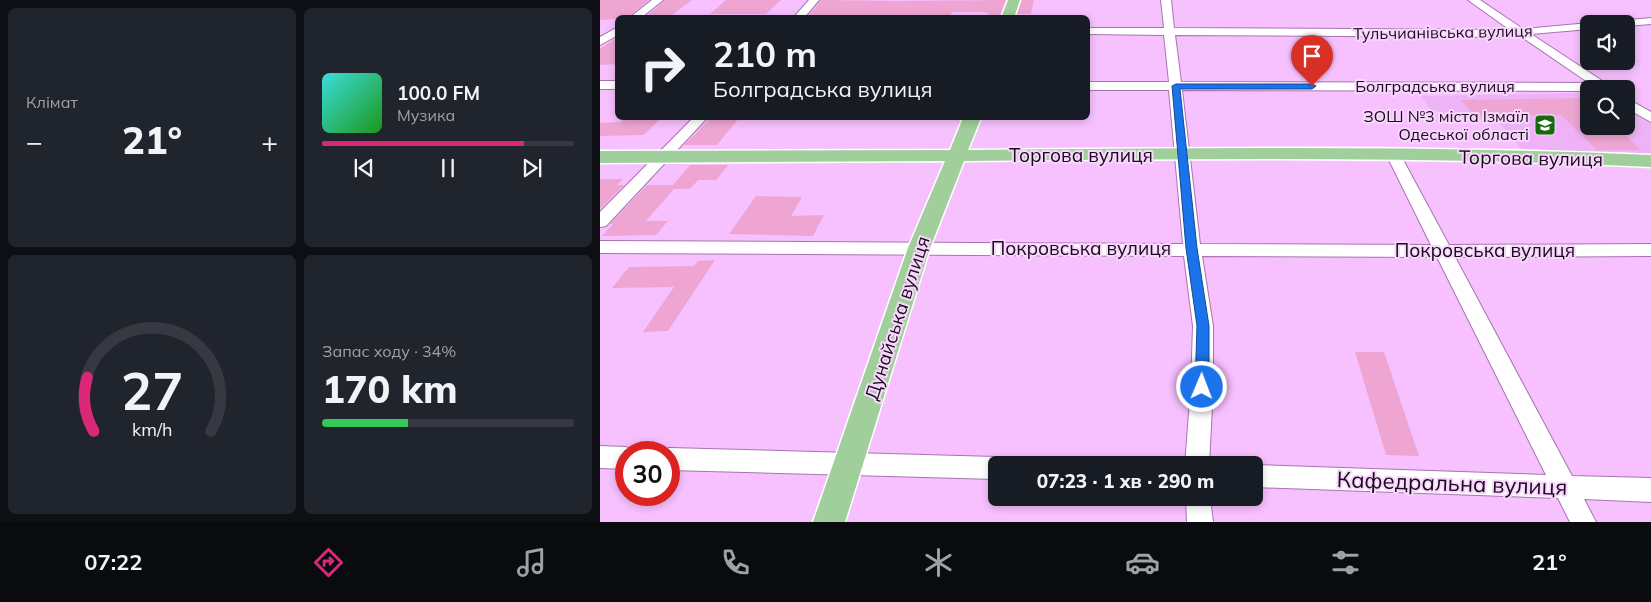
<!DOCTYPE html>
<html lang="uk">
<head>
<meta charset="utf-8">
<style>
  body { margin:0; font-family:Mulish,sans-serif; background:#20242c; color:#f1f3f6; height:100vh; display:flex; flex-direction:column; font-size:19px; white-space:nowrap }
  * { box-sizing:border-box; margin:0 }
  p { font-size:16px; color:#9ea1a6 }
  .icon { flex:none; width:28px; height:28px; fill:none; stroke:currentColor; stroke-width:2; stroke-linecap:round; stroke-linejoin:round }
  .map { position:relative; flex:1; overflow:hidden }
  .details { display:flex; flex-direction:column; gap:8px; padding:8px; background:#0d0f14; width:600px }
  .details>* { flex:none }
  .guide { position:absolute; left:15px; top:15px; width:475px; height:105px; border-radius:8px; box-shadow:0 2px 8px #0003; background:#171b24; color:#f1f3f6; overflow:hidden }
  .controls { position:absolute; left:980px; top:15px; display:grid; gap:10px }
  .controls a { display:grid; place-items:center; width:55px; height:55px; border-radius:8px; background:#171b24; box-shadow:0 2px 8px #0003; font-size:25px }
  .speed { position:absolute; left:15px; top:441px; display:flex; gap:10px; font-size:25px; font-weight:700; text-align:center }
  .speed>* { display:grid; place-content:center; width:65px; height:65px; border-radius:50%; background:#171b24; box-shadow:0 2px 8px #0003; line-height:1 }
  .speed .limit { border:8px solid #d22; background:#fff; color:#111 }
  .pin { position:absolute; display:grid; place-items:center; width:42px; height:42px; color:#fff; margin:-51px -21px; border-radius:50% 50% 50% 0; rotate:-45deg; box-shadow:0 0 5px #0007 }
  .pin .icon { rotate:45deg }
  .me { position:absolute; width:55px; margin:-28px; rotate:1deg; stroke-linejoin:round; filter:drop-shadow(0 0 4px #0008) }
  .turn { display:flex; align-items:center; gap:18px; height:105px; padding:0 15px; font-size:22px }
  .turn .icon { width:65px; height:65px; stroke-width:2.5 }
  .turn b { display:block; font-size:35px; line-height:42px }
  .big { font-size:38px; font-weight:800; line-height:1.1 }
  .details .tile { flex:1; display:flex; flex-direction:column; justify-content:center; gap:8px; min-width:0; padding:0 18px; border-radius:8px; background:#20242c }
  .details .dial { align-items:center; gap:0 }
  .dial svg { height:130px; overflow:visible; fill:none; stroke:#363941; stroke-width:7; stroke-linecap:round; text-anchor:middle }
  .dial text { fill:#f1f3f6; stroke:none }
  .song { display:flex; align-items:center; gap:15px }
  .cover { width:60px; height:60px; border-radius:8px; background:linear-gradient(135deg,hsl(180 70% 55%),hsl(120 70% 35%)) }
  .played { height:5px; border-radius:2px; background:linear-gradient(90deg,#db2777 80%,#363941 80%) }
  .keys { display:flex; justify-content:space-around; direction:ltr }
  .heat { display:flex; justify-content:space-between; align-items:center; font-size:28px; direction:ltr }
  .charge { height:8px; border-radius:4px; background:linear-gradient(90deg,#34c759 34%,#363941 0) }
  .details .tiles { flex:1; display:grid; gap:8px; grid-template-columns:repeat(2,1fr) }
  .trip { position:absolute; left:388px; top:456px; width:275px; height:50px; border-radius:8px; background:#171b24; box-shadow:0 2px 8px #0003; font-weight:800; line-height:50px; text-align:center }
  .menu { display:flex; height:80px; justify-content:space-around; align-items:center; background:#090b0e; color:#9ea1a6 }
  .menu .icon { width:35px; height:35px }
  .menu .current { color:#db2777 }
  .menu b { font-size:22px; color:#f1f3f6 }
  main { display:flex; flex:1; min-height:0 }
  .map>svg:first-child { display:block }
  .built { fill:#eeb3f7 }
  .building { fill:#eea5d2 }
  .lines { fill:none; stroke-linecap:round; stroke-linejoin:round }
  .minor-casing { stroke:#a774af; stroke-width:2 }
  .major-casing { stroke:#fff; stroke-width:3 }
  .minor { fill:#fff; fill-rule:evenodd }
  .major { fill:#a0cf9b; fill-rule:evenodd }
  .route { fill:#1a73e8; stroke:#114b97 }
  .labels { text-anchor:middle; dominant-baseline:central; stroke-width:4; stroke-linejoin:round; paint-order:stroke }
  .far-street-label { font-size:16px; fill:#1b081e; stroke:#f8d7fc }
  .far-poi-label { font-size:16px; fill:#1b081e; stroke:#f8d7fc; text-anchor:end }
  .street-label { font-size:19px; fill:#1b081e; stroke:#f8d7fc }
  .near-street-label { font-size:22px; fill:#1b081e; stroke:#f8d7fc }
</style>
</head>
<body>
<main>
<section class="details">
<div class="tiles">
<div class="tile"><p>Клімат</p>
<div class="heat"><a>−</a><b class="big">21°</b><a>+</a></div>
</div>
<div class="tile">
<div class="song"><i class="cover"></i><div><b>100.0 FM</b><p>Музика</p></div></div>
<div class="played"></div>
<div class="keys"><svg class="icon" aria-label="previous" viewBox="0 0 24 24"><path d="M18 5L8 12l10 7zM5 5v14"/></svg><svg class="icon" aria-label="pause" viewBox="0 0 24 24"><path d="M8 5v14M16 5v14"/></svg><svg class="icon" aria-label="next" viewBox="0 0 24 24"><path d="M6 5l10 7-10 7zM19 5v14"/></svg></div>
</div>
<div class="tile dial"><svg viewBox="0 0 100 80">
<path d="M14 69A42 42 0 1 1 86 69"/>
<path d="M14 69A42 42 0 0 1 10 36" stroke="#db2777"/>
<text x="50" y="56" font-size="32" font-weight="700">27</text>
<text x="50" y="72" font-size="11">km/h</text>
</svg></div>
<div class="tile"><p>Запас ходу · 34%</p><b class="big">170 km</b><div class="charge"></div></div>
</div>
</section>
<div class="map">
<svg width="1051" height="522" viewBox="0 0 1051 522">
  <rect width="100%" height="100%" fill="#f7c0ff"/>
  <polygon class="built" points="989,93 989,126 1026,126 1026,108 1051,123 1051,154 924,152 899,122 830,110 821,96"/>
  <g class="building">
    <polygon points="0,0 49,0 27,18 0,20"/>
    <polygon points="65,0 92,0 69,17 45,18"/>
    <polygon points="126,0 181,0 166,14 110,14"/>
    <polygon points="221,0 298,1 406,0 400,15 388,15 389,13 383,12 352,12 349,18 207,18"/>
    <polygon points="422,0 434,0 431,14 417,14"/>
    <polygon points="18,37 18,64 0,65 0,49"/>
    <polygon points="983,98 989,103 989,126 1015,126 1041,150 997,150 961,115 875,116 861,100"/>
    <polygon points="26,118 61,118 44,135 0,136 0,123 21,122"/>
    <polygon points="111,118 139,118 117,145 84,145"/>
    <polygon points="90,165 128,165 116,180 98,180 90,189 74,189 46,221 68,221 56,235 2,236 13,224 10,224 47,185 73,185"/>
    <polygon points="0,179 23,179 17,185 24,185 0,209"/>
    <polygon points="156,196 202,197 191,216 224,215 213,236 129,234"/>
    <polygon points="115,260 68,331 43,332 74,287 12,288 29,267 94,266 98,261"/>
    <polygon points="755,352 784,352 819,456 786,455"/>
  </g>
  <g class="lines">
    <g class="minor-casing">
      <g id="minor">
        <polygon points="52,0 63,0 41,18 29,18"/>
        <polygon points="209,0 219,0 204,18 193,18"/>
        <path d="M561 0H571L574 28 910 30 868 0H880L923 29 989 23 993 24H989V29L931 34 1007 84 1008 89H989V91L582 90 600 244 831 245 787 156 789 153H799L801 156 849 245 1051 244V256L855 257 972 476 1051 478V502L984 499 996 522H970L958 498 654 487V465L946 475 837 257 602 256 613 326V387L609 465H585L591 387 593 326 584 256 0 253V241L583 244 569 90H488V82H569L564 35 488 34V28H564ZM575 35 897 37 919 35 989 83 581 82Z"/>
        <polygon points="1051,18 1051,24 1026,26 1026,24 1012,24 1017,21"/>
        <polygon points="18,27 18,35 0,45 0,37"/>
        <rect x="0" y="81" width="18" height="8"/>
        <polygon points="1026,98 1051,112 1051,122 1026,108"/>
        <polygon points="93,118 107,118 6,226 0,227 0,212"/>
        <polygon points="0,446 26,447 35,452 26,452 26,469 0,468"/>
        <polygon points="69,448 396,457 404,460 406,465 396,465 396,479 69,470 69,452 60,452"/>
        <polygon points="586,498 610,498 613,522 587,522"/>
      </g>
    </g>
    <g class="major-casing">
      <g id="major">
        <polygon points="408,0 420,0 414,18 401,18"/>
        <path d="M363 118H381L368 150C596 148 824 145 1051 155V167C822 156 593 159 364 161L330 248 245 522H213L308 248 345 161 0 163V151L350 150Z"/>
      </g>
    </g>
    <use href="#minor" class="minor"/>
    <use href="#major" class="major"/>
  </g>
  <polygon class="route" points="576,84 712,84 716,86 712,89 580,89 597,248 609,326 609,387 607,391 602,392 597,391 595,387 597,326 586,248 572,86"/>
  <defs>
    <g id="school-square" transform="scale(1.125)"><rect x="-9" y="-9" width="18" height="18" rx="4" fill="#156a0f" stroke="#f8d7fc"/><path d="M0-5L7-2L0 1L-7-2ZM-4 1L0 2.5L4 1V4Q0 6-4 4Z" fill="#fff"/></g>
  </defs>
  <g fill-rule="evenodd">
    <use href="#school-square" x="945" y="125"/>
  </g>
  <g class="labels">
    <g class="far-street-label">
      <text transform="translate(843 32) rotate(-1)">Тульчианівська вулиця</text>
      <text x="835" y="86">Болградська вулиця</text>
    </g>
    <g class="far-poi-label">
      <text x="929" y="116">ЗОШ №3 міста Ізмаїл<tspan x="929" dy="18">Одеської області</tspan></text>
    </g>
    <g class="street-label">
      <text x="481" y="155">Торгова вулиця</text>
      <text transform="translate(931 158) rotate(1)">Торгова вулиця</text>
      <text x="481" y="248">Покровська вулиця</text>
      <text x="885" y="250">Покровська вулиця</text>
      <text transform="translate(297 318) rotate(-72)">Дунайська вулиця</text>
    </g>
    <g class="near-street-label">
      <text transform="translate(852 483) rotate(2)">Кафедральна вулиця</text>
    </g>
  </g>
</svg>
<div class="controls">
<a><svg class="icon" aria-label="sound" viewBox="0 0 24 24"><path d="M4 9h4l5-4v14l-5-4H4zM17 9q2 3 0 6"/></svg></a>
<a><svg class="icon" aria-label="search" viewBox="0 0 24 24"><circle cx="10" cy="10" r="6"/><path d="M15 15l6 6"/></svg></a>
</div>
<div class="speed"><div class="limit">30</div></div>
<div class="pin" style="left:712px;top:86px;background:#d93025"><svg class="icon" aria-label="arrive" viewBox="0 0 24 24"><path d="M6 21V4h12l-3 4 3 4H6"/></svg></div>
<svg class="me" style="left:602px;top:387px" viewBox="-20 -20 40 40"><circle r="17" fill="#1a73e8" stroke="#fff" stroke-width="3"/><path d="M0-11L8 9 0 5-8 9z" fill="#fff"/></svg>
<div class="trip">07:23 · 1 хв · 290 m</div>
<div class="guide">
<div class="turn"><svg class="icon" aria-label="right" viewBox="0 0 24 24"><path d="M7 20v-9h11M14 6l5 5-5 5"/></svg><div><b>210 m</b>Болградська вулиця</div></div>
</div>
</div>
</main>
<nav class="menu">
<b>07:22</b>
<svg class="icon current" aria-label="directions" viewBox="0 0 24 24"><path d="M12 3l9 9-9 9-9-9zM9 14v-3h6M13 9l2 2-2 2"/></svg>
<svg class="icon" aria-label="music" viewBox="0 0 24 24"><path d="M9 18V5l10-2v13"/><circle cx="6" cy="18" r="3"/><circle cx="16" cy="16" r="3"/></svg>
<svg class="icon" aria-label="phone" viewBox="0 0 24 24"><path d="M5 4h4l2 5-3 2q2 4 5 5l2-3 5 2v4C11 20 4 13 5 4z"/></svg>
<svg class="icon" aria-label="climate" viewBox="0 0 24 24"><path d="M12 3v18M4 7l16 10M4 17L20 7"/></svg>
<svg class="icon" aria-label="car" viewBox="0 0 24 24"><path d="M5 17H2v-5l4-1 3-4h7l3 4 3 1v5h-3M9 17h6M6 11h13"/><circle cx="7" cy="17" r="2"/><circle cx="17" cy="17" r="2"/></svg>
<svg class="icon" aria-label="filters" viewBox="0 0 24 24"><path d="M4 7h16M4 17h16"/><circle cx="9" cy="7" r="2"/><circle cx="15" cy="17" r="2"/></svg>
<b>21°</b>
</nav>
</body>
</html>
